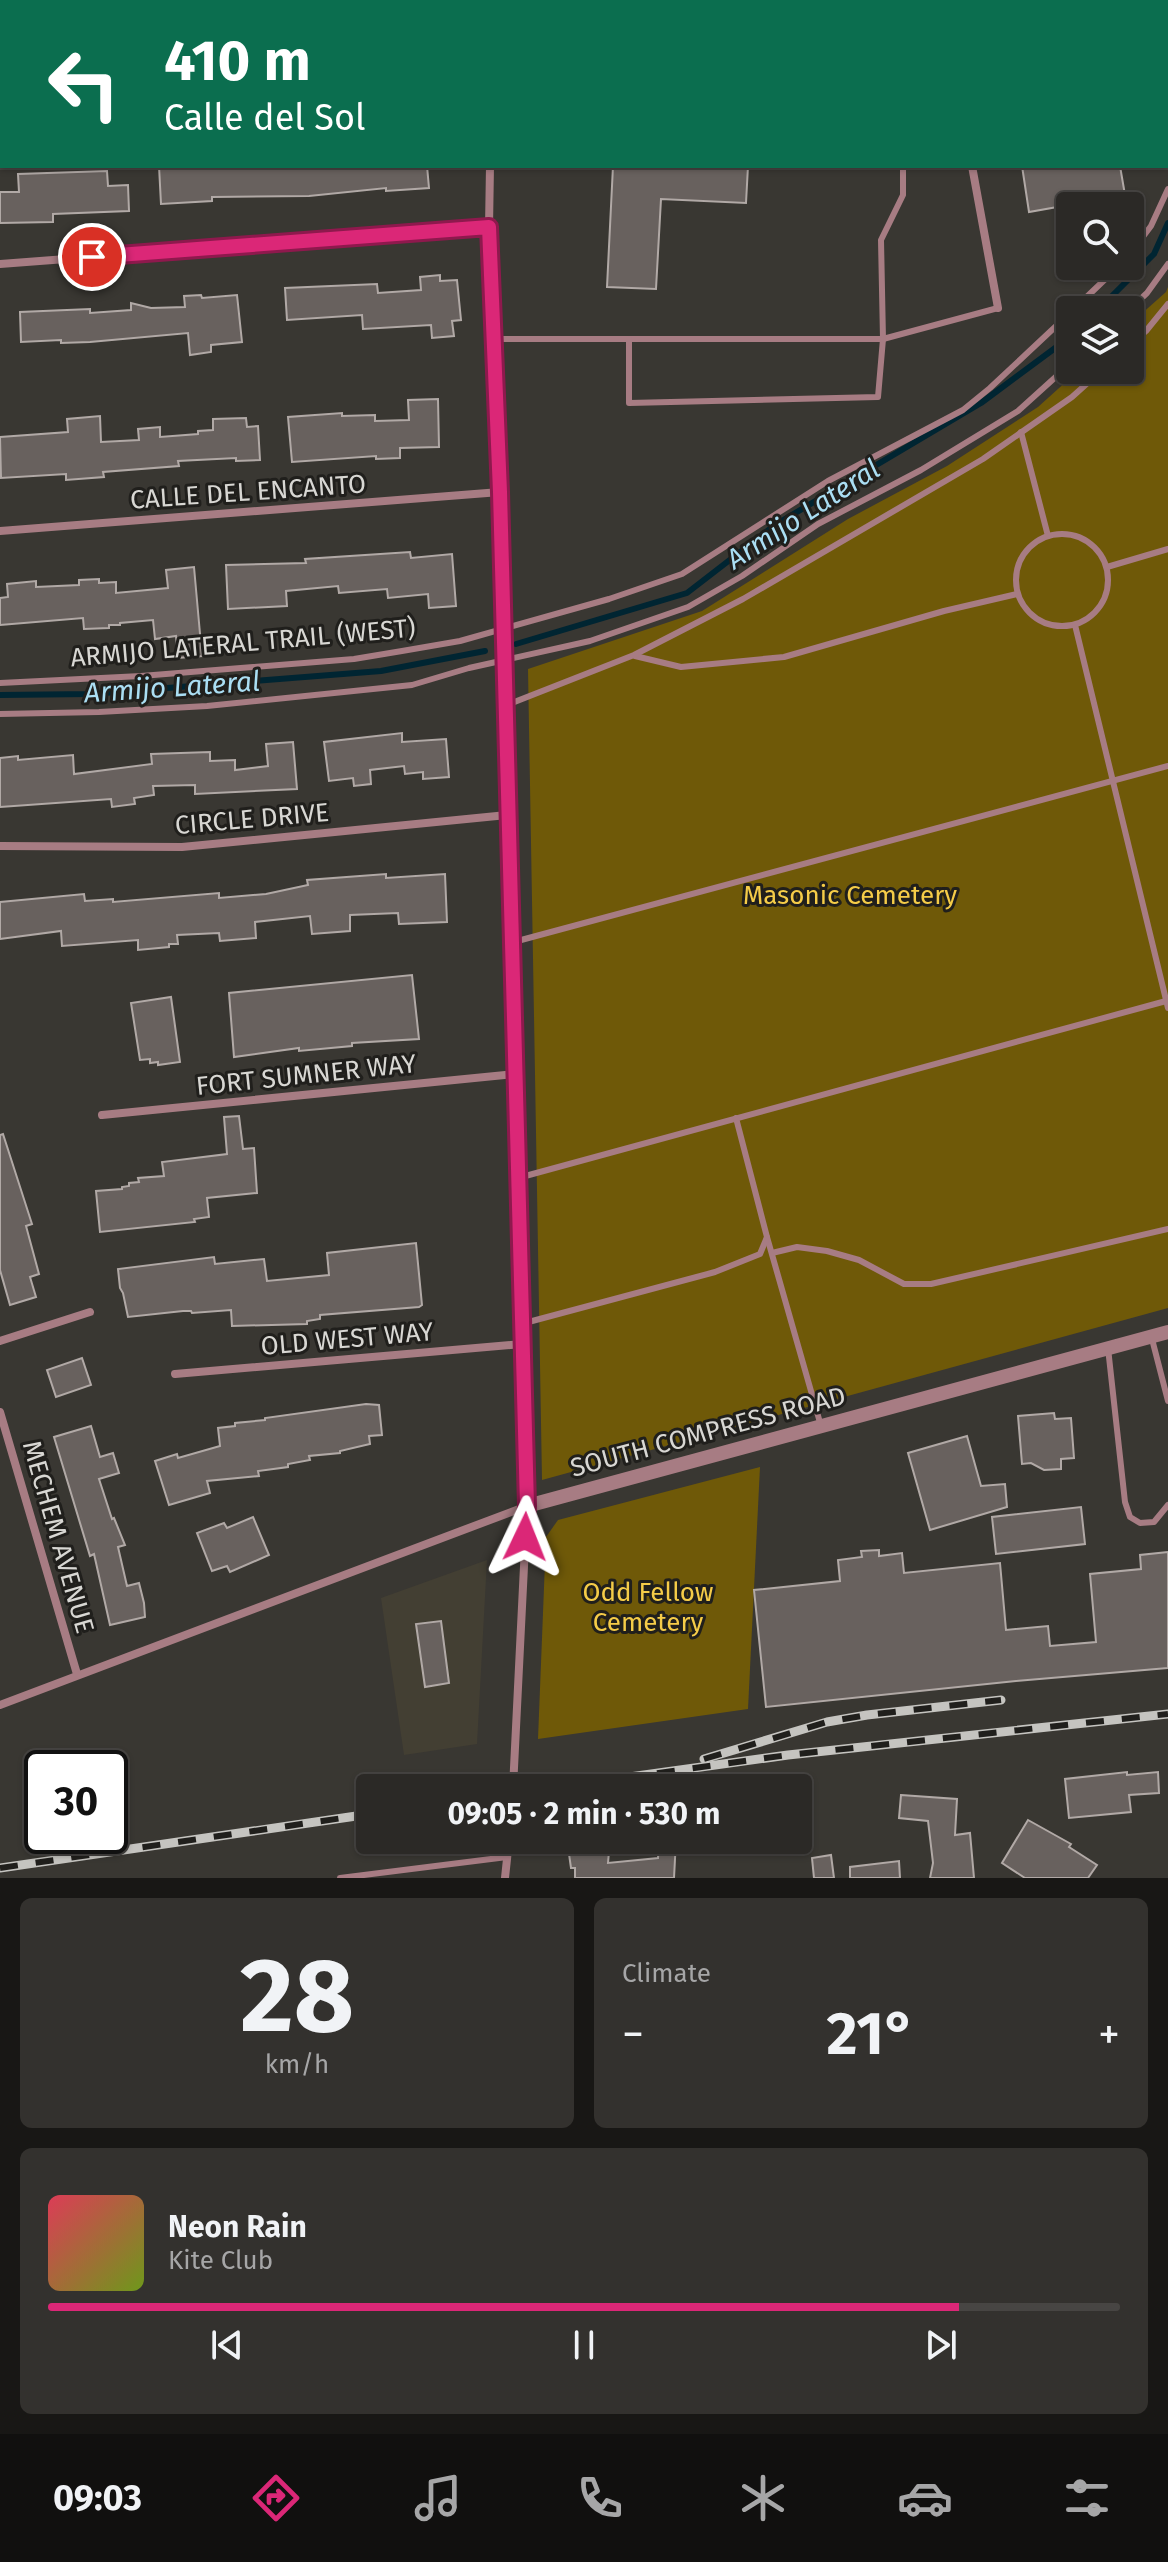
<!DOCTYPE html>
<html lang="en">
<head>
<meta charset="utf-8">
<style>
  body { margin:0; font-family:"Fira Sans",sans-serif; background:#33312e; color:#f1f3f6; height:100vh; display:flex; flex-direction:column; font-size:30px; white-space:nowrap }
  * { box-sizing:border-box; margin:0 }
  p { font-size:26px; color:#a6a6a7 }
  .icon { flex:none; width:44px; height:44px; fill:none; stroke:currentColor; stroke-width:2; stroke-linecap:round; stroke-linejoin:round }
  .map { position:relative; height:1878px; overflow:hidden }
  .details { display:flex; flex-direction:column; gap:20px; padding:20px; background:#181715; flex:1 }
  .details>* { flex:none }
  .hud { position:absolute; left:0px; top:0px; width:1168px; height:168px; box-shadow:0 2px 6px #0004,0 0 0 2px #474543; background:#0b6e4f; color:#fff; overflow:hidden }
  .controls { position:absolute; left:1056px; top:192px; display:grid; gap:16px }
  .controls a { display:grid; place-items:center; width:88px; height:88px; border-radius:8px; background:#2b2926; box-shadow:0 2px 6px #0004,0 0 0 2px #474543; font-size:40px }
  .speed { position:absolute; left:24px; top:1750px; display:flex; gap:16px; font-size:40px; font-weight:700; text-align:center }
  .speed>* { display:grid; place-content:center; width:104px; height:104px; border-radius:50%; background:#2b2926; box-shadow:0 2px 6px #0004,0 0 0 2px #474543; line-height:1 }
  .speed .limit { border:4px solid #111; border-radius:12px; background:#fff; color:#111 }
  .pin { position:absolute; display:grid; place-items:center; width:68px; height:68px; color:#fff; margin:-34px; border:4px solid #fff; border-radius:50%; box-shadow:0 2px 8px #0007 }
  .me { position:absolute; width:88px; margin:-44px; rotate:2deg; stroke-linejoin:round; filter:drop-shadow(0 0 6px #0008) }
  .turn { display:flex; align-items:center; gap:28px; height:168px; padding:0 32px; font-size:36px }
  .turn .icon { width:104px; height:104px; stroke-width:2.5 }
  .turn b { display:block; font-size:56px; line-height:68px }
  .big { font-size:60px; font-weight:700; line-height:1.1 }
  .details .tile { flex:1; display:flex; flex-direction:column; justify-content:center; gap:12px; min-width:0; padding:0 28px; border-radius:12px; background:#33312e }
  .details .dial { align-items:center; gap:0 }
  .dial b { font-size:104px; line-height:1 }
  .song { display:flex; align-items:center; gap:24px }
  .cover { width:96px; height:96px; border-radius:12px; background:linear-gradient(135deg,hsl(350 70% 55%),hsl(80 70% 35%)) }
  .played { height:8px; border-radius:4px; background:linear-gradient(90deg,#db2777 85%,#474543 85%) }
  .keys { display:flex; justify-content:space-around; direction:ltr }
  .heat { display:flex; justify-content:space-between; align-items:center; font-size:44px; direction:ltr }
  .details .tiles { flex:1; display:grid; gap:20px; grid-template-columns:1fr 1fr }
  .tile:last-child { grid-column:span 2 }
  .trip { position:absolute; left:356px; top:1774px; width:456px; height:80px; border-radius:8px; background:#2b2926; box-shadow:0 2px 6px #0004,0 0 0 2px #474543; font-weight:700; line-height:80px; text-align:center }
  .tabs { display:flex; height:128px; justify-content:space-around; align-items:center; background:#11100f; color:#a6a6a7 }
  .tabs .icon { width:56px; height:56px }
  .tabs .active { color:#db2777 }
  .tabs b { font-size:36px; color:#f1f3f6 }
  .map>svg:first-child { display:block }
  .built { fill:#433f33 }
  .green { fill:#6f5908 }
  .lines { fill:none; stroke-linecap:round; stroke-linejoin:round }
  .stream { stroke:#002532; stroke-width:6 }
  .building { fill:#68615e; stroke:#b1a9a6; stroke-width:2 }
  .service { stroke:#a77c83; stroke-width:6 }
  .minor { stroke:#a77c83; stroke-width:8 }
  .tertiary { stroke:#a77c83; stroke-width:14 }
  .rail-casing { stroke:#c5c4c0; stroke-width:9 }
  .rail { stroke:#201f1c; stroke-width:6; stroke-dasharray:18; stroke-linecap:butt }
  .route-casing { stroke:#8e194d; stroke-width:20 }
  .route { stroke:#db2777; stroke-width:14 }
  .labels { text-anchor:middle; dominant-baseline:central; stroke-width:6; stroke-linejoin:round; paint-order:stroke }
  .street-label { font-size:26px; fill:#d8d7d3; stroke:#201f1c }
  .park-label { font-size:26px; fill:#f5cc48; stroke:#201f1c }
  .water-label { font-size:28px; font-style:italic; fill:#aadef3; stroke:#201f1c }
</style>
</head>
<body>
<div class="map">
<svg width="1168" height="1878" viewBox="0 0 1168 1878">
  <rect width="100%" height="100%" fill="#393732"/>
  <g class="built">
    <rect x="66" y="0" width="286" height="2"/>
    <polygon points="487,1560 477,1744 404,1755 381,1598"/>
  </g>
  <g class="green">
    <polygon points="1168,287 1168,1308 542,1480 528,669 702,611 848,519 947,466 1038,407 1079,370 1130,370 1130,324 1166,292"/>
    <polygon points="760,1467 748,1709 538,1739 546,1537 558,1520"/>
  </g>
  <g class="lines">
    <g class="stream">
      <polyline points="1098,310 1154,254 1168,223"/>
      <polyline points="516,644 687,593 775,525 981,403 1070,337"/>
      <polyline points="0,695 91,694 381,671 485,651"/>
    </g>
  </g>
  <g class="building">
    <polygon points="159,166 427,166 429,188 386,191 386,188 309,196 212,197 212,201 161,204"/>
    <polygon points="613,166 748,166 746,203 661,199 656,289 607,287"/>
    <polygon points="1022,166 1120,166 1125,195 1029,212"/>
    <polygon points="107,171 108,186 128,185 129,211 53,214 53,222 0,223 0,192 19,192 18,174"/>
    <polygon points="440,275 440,281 457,280 461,320 452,321 454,336 432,338 431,325 363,329 362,315 287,320 285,288 377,284 378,293 421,290 420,277"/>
    <polygon points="201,295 202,298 237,295 242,342 211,345 211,352 190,355 188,333 90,342 61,343 61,340 21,342 20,312 90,309 90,313 131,310 131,303 151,308 185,307 184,296"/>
    <polygon points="438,399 439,447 400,448 400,458 376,459 376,456 292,462 288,417 342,413 342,416 375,415 375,421 409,420 408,400"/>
    <polygon points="100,416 101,442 139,440 138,429 160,427 160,437 198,434 198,431 213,430 213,419 246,418 247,427 258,426 260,460 236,461 236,458 178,461 179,466 103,472 104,477 66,480 66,474 1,478 0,437 68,432 67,419"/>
    <polygon points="410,552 411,558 452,554 456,606 429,608 428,594 388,598 387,589 339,593 338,586 286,591 287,606 228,609 226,565 306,563 305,559"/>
    <polygon points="194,567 202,656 178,658 176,636 155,639 153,620 120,623 120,625 109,625 109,628 84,629 83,618 0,625 0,598 8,597 7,584 36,581 36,587 79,585 79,580 99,579 99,583 116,582 116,593 168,588 166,570"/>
    <polygon points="402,733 402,742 446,739 449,777 423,779 423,772 405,774 404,766 370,770 371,784 354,786 353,778 329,781 324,742"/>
    <polygon points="293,742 297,789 195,794 195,785 153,786 154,795 134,798 135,804 112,807 111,799 0,807 0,758 18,756 18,760 73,755 74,774 152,764 151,754 210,752 210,761 235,760 235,770 268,766 266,744"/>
    <polygon points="386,874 386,878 445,874 447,922 399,924 398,913 350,915 350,931 312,934 310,916 255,922 256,938 220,941 219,933 177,935 178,944 169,944 169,947 138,950 138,940 62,946 61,931 0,939 0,902 84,894 85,901 113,899 113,902 219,893 219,898 266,894 308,885 307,880"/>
    <polygon points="412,975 419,1039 352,1043 352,1046 299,1051 299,1048 234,1057 229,993"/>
    <polygon points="171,997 180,1062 158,1065 158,1062 150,1063 150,1059 140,1060 131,1003"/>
    <polygon points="239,1116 243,1149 254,1148 257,1193 207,1198 209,1217 194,1219 195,1222 100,1232 96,1191 122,1189 122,1187 129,1186 129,1183 139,1182 138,1178 164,1176 162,1162 227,1154 224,1117"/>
    <polygon points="3,1134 32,1224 26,1226 39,1274 30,1277 36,1297 10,1305 0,1270 0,1135"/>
    <polygon points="416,1243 422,1305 419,1307 320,1315 320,1319 307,1321 307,1324 232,1326 231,1310 192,1313 191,1311 183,1311 128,1317 123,1293 120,1288 118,1269 214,1257 215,1264 264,1259 267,1281 329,1275 327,1253"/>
    <polygon points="82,1358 91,1385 56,1397 47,1370"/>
    <polygon points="366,1404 379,1405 382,1435 369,1436 370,1444 340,1451 340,1453 309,1456 310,1460 288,1464 288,1467 258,1471 259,1476 207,1481 210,1493 169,1505 155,1461 177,1454 178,1458 220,1446 218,1428 235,1426 235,1423 265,1420 265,1418"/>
    <polygon points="1054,1413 1055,1419 1071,1418 1074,1458 1061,1459 1061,1469 1044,1470 1031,1463 1022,1464 1018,1416"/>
    <polygon points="91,1426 100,1457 113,1453 119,1473 99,1479 112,1519 114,1518 125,1545 118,1547 127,1586 139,1583 144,1603 145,1617 110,1625 94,1554 90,1556 54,1437"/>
    <polygon points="967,1436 981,1486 1005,1484 1007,1507 930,1530 908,1453"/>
    <polygon points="1081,1507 1085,1544 996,1554 992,1517"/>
    <polygon points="253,1517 269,1555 230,1572 227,1566 212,1571 197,1533 224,1523 227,1528"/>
    <polygon points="879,1550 879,1556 902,1553 904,1573 1000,1563 1006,1630 1048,1626 1050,1646 1096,1642 1090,1574 1141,1569 1140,1555 1168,1552 1168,1668 1016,1681 766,1707 754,1590 840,1581 838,1560 862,1557 861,1551"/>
    <polygon points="441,1621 449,1683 425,1687 416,1624"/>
    <polygon points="1127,1772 1127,1775 1158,1772 1159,1793 1129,1795 1131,1812 1069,1818 1065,1779"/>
    <polygon points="901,1795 957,1799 955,1835 970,1833 974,1878 930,1878 933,1863 928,1821 899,1818"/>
    <polygon points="1028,1820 1071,1844 1069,1847 1097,1865 1088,1878 1025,1878 1002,1863"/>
    <polygon points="567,1840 610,1840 608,1863 658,1858 659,1840 676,1840 674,1878 575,1878 575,1868 571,1868"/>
    <polygon points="831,1855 834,1878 814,1878 812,1858"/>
    <polygon points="899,1861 900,1878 850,1878 850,1867"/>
  </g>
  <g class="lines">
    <g class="service">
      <polyline points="892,0 892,2"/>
      <polyline points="734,2 749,0"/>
      <polyline points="1130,254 1151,226 1168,189"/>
      <polyline points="1073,310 1119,266"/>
      <polyline points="1129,310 1147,293 1168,264"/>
      <polyline points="494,339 883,339 998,308"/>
      <polyline points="629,339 629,403 878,397 883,339 881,240 903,195 903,166"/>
      <polyline points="1130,345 1146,331 1168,304"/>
      <polyline points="1021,432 1048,536"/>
      <circle cx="1062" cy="580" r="46"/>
      <polyline points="1107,567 1168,549"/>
      <polyline points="1075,625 1168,1008"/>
      <polyline points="635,656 681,667 784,657 944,611 1017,594"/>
      <polyline points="0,683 141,676 354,659 402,651 460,641 609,599 682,574 828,481 963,410 990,388 1070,313"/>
      <polyline points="504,706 634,655 743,599 983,459 1072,397 1102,370"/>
      <polyline points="0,714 99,712 207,706 412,685 469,668 590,641 688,607 742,576 818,524 921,470 1018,411 1070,364"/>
      <polyline points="510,943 1168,766"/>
      <polyline points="518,1178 1166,1001"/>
      <polyline points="767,1237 821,1426"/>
      <polyline points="772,1253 797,1247 827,1251 859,1260 904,1284 931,1284 1168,1229"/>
      <polyline points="521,1324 715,1272 760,1254 767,1237 736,1118"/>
      <polyline points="1152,1339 1168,1401"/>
      <polyline points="1108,1348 1125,1502 1130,1517 1140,1523 1154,1522 1168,1505"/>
      <polyline points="340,1878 507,1857"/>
    </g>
    <g class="minor">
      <polyline points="941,0 942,2"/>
      <polyline points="491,2 491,0"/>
      <polyline points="490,166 489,227 500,492 527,1506 513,1788"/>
      <polyline points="972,166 998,308"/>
      <polyline points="0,264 489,227"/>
      <polyline points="0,531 500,492"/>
      <polyline points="0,846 182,847 507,815"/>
      <polyline points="102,1115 514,1074"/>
      <polyline points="0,1341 90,1312"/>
      <polyline points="175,1374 522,1344"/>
      <polyline points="0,1412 77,1674"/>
      <polyline points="0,1705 527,1506"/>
      <polyline points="505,1878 509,1840"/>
    </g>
    <polyline class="tertiary" points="527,1506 1168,1332"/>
    <g class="rail-casing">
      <g id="rail">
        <polyline points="704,1759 827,1722 867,1715 1001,1700"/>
        <polyline points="550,1788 788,1755 1168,1714"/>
        <polyline points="0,1868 370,1814"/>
      </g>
    </g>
    <use href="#rail" class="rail"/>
  </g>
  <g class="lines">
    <g class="route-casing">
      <polyline id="route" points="92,257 489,227 500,492 527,1506 525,1537"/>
    </g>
    <use href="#route" class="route"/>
  </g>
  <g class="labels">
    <g class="street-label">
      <text transform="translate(248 492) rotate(-4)">CALLE DEL ENCANTO</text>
      <text transform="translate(243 643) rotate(-5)">ARMIJO LATERAL TRAIL (WEST)</text>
      <text transform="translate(252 819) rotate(-5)">CIRCLE DRIVE</text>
      <text transform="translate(306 1075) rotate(-6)">FORT SUMNER WAY</text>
      <text transform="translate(347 1339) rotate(-5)">OLD WEST WAY</text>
      <text transform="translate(708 1432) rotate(-15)">SOUTH COMPRESS ROAD</text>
      <text transform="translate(58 1537) rotate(74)">MECHEM AVENUE</text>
    </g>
    <g class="park-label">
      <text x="850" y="895">Masonic Cemetery</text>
      <text x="648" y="1592">Odd Fellow<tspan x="648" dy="30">Cemetery</tspan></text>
    </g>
    <g class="water-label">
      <text transform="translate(803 514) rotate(-33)">Armijo Lateral</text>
      <text transform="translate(172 687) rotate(-4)">Armijo Lateral</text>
    </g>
  </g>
</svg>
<div class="controls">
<a><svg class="icon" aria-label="search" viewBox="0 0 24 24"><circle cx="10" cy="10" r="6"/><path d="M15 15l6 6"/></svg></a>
<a><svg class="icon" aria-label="layers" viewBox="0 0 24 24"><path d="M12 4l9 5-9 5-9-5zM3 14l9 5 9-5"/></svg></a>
</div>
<div class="speed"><div class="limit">30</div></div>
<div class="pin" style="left:92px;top:257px;background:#d93025"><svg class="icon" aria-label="arrive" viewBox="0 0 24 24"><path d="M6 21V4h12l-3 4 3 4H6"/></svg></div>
<svg class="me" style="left:525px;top:1537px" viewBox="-20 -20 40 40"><path d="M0-17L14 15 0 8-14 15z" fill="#db2777" stroke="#fff" stroke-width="4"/></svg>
<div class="trip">09:05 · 2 min · 530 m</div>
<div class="hud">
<div class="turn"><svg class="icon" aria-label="left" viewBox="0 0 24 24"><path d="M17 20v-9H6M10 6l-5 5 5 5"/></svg><div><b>410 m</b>Calle del Sol</div></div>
</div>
</div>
<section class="details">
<div class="tiles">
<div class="tile dial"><b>28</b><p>km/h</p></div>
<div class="tile"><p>Climate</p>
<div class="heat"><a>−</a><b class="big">21°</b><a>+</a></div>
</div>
<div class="tile">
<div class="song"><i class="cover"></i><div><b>Neon Rain</b><p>Kite Club</p></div></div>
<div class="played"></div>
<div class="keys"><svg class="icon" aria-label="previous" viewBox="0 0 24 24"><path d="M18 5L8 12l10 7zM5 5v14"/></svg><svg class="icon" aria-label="pause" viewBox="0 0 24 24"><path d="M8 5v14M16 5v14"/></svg><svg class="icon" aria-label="next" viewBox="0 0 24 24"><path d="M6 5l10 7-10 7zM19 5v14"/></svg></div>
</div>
</div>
</section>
<nav class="tabs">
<b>09:03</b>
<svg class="icon active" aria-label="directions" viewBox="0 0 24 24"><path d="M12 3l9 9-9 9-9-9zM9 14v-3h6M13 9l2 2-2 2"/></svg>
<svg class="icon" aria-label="music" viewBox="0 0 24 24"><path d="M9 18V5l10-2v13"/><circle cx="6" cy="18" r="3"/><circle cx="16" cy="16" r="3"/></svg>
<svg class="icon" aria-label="phone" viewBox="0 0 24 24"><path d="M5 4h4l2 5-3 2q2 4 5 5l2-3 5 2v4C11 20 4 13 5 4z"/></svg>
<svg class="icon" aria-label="climate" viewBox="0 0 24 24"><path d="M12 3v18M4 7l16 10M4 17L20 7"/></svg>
<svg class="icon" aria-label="car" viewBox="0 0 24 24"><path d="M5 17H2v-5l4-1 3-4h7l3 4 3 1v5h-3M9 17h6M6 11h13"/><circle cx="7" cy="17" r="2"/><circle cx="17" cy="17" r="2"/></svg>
<svg class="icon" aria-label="filters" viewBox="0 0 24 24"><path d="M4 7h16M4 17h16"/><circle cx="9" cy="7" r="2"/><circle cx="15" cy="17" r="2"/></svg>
</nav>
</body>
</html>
